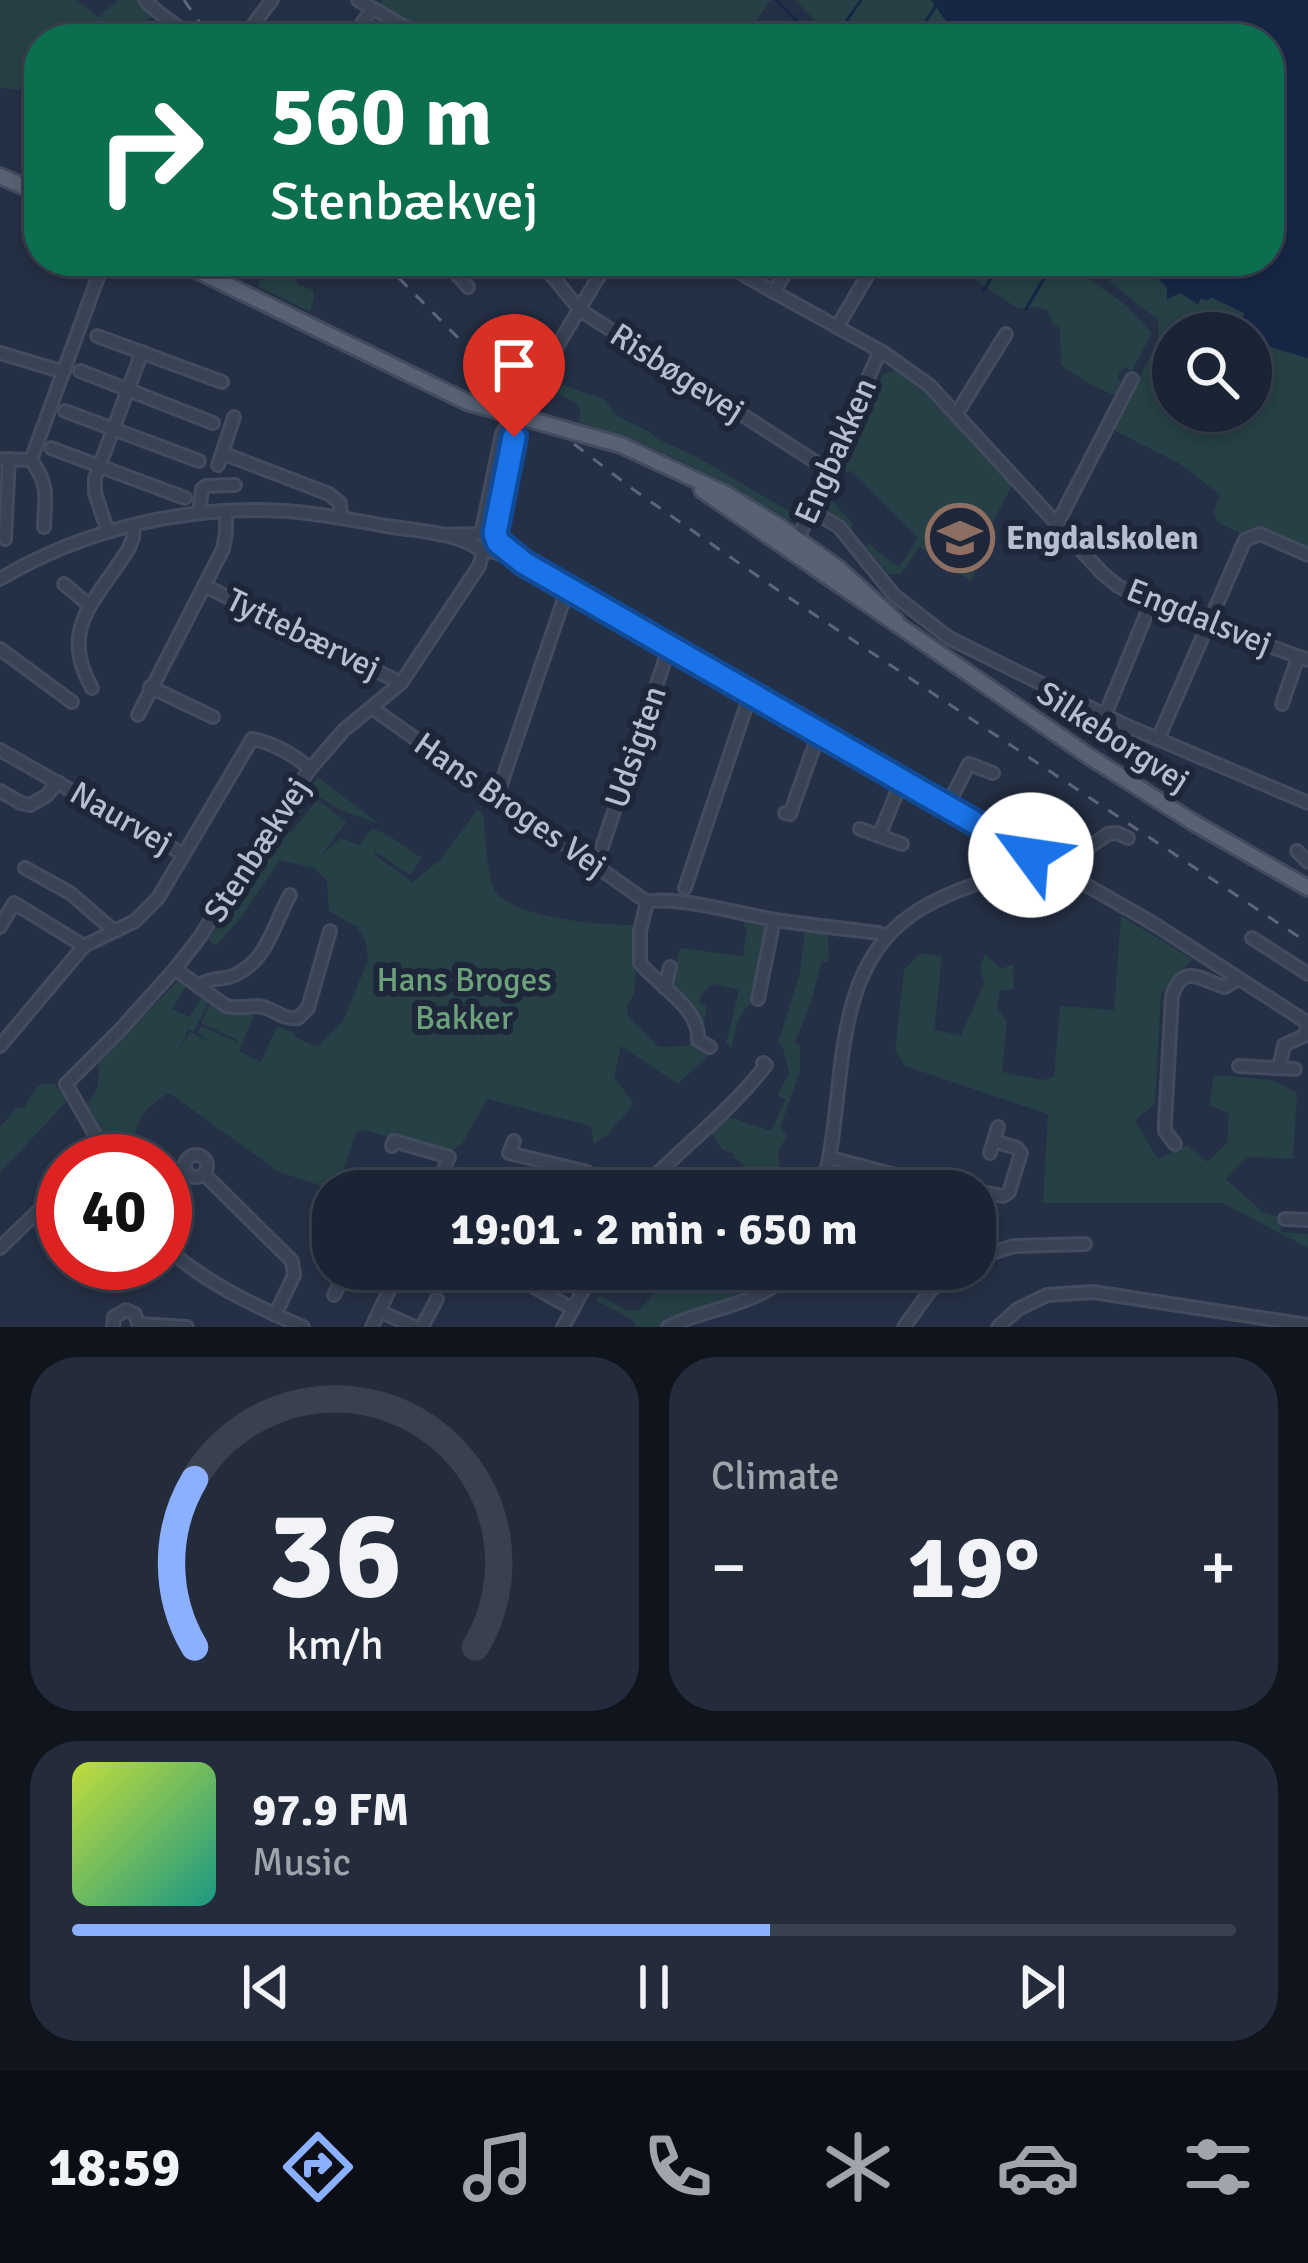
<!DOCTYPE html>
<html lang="en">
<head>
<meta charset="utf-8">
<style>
  body { margin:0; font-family:Signika,sans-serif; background:#242c3c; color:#f1f3f6; height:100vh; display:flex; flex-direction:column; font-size:45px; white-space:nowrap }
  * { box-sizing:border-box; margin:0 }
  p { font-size:39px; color:#a0a4ac }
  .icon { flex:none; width:66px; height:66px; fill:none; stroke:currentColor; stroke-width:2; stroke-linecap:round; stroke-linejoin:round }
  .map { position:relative; height:1327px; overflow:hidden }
  .side { display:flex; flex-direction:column; gap:30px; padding:30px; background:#0f141d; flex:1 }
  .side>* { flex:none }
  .banner { position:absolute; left:24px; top:24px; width:1260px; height:252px; border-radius:48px; box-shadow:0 6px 18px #0003,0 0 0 3px #39414f; background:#0b6e4f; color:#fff; overflow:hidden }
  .fabs { position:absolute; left:1152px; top:312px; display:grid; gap:24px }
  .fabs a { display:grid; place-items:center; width:120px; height:120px; border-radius:50%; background:#1b2434; box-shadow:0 6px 18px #0003,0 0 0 3px #39414f; font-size:60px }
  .speed { position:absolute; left:36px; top:1134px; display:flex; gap:24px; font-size:60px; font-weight:700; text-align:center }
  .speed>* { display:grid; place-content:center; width:156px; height:156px; border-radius:50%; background:#1b2434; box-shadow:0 6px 18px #0003,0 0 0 3px #39414f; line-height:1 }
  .speed .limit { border:18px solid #d22; background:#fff; color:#111 }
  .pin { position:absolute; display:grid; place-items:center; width:102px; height:102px; color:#fff; margin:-123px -51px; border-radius:50% 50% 50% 0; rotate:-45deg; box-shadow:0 0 12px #0007 }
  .pin .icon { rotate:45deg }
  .me { position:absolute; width:132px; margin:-66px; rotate:301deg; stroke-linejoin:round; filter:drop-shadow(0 0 9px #0008) }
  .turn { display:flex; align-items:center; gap:42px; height:252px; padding:0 48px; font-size:54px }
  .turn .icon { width:156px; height:156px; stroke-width:2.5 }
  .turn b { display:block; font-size:84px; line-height:102px }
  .big { font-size:90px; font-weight:800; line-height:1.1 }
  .side .tile { flex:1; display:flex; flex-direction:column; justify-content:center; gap:18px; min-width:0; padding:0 42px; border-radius:48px; background:#242c3c }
  .side .dial { align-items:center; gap:0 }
  .dial svg { height:312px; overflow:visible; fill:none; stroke:#39414f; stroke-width:7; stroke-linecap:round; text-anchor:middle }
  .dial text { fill:#f1f3f6; stroke:none }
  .song { display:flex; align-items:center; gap:36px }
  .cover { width:144px; height:144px; border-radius:18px; background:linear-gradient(135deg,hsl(70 70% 55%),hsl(170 70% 35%)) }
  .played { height:12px; border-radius:6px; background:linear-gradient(90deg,#8bb0ff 60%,#39414f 60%) }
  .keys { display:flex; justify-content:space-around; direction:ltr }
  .heat { display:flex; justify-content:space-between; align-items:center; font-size:66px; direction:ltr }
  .side .tiles { flex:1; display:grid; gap:30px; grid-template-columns:1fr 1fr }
  .tile:last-child { grid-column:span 2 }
  .trip { position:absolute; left:312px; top:1170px; width:684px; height:120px; border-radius:48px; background:#1b2434; box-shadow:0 6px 18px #0003,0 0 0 3px #39414f; font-weight:800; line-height:120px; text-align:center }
  .tab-bar { display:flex; height:192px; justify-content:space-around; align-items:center; background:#0b0e15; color:#a0a4ac }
  .tab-bar .icon { width:84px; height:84px }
  .tab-bar .on { color:#8bb0ff }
  .tab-bar b { font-size:54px; color:#f1f3f6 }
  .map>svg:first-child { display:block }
  .green { fill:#264046 }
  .water { fill:#162645 }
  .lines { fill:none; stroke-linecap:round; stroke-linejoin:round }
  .stream { stroke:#162645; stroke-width:3 }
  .minor-casing { stroke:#434b5e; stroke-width:16 }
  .major-casing { stroke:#434b5e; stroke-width:20 }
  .minor { stroke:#394354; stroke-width:10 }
  .major { stroke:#576274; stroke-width:14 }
  .rail { stroke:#5b667c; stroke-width:3; stroke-dasharray:12 12; stroke-linecap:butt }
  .route-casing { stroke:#114b97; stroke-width:30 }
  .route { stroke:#1a73e8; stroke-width:21 }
  .labels { text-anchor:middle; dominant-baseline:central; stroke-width:12; stroke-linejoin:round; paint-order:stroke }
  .street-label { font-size:33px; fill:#b7bece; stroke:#1e273a }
  .poi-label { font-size:33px; font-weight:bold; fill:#b7bece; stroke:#1e273a; text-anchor:start }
  .park-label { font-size:33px; fill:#6ca17b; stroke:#1e273a }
</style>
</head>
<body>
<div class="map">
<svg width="1308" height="1327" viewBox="0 0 1308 1327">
  <rect width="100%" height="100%" fill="#243045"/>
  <g class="green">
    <polygon points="0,0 76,0 98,17 118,0 141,0 154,16 141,23 132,39 39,39 39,104 29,91 0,88"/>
    <polygon points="383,0 771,0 743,39 444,39 379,6"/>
    <polygon points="795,0 931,0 959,39 833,39"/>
    <polygon points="272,261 294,261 300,269 296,280 299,285 313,290 314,298 310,312 257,286"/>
    <polygon points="947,261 1067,261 1128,307 1152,333 1132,371 1125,367 1120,371 1118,378 1121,382 1116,396 1089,384 1061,365 1060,329 1052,322 1047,310 1036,307 1017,308"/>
    <polygon points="1083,261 1141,261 1174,295 1180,293 1198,304 1201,299 1208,301 1210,297 1244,313 1242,323 1249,333 1173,333 1173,411 1251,411 1251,336 1263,345 1308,358 1308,549 1265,529 1249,529 1243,534 1217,522 1214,512 1220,495 1180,464 1112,429 1158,342 1158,320"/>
    <path d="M898 369 934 397 1013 484 988 531 989 535 971 581 920 547 900 574H888L866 547 870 543 874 549 899 567 918 538 852 471 841 473 829 497 853 524 852 530C843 519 827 513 822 501L840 459 847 458 883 374Z"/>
    <path d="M543 378 603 399 619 417 650 432 658 439 695 456 794 514 808 488 812 489 799 518 789 520C722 480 654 444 579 422L580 409 577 404 541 385Z"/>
    <path d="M318 777 379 824 340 810 314 794 287 831 291 833 317 799 346 822 321 856 341 838 359 845 372 829 384 833 386 837 388 835 422 858 410 875 376 852 374 854 412 882 441 859 477 810 483 813C486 834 486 871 494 889 509 919 608 926 639 925V965L635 976 634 995 627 1007 628 1017 659 1047 688 1046 695 1033 697 1045 710 1054 678 1084 621 1046 614 1077 634 1104 607 1135 594 1144 591 1126 487 1099 462 1144 447 1153 363 1130 356 1132 337 1191 279 1172 169 1093C140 1109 131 1129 135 1161H117L84 1106C99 1092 99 1084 98 1064L179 979 187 985 172 1009 189 1017 203 995 209 1001 194 1031 188 1029 179 1051 190 1032 214 1044 198 1033 201 1026 237 1042V1040L201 1023 210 1005 228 1014 255 1012 239 1051 261 1062 277 1026 295 1033 294 1037 318 1047 344 1019 368 960 366 942 357 927 329 911 327 881 314 868 280 860 242 916 216 946 208 940 286 818Z"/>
    <polygon points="1121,916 1192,959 1161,994 1155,1104 1135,1120 1158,1159 1187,1145 1208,1162 1227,1143 1229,1113 1209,1105 1214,1075 1273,1080 1297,1093 1293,1159 1248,1157 1226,1179 1264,1213 1281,1217 1281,1232 1308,1234 1308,1248 1223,1203 1043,1203 1048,1114 905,1066 895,1051 904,969 922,953 942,957 934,1030 961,1035 984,984 980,966 985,954 1001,969 1013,964 1014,989 1000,991 997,1008 1007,1022 1002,1072 1042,1080 1054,1077 1060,1006 1114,1010"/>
    <path d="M744 917 767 922 770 927 752 1003C737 1013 735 1031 732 1048L726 1043 739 990 713 984 703 992 699 1002 707 1006 703 1028 667 988 681 948 743 956 747 928 744 926Z"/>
    <polygon points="805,928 828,930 829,962 822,961 811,1002 795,1042 800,1046 800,1071 780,1128 787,1135 778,1152 780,1170 753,1168 750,1175 767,1191 705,1191 690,1185 685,1191 676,1191 683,1176 693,1171 714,1190 732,1187 733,1180 744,1165 735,1159 734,1154 723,1150 709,1131 720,1119 732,1118 771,1131 786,1099 777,1096 789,1073 782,1045 778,1043 800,973"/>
    <polygon points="43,1084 55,1084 67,1101 0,1173 0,1127 17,1107 23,1109 37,1087"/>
    <polygon points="687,1269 720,1269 755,1291 678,1316 660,1327 636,1327 631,1319 595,1300 601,1296 628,1311 639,1310 663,1285 681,1281 682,1275 688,1271"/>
  </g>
  <path class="water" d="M931 0H1308V358C1280 349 1259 348 1243 323L1244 313 1211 297 1208 300 1201 298 1198 304 1180 293 1167 299V287L1141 261H1269V39H959Z"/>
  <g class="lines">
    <g class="stream">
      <polyline points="777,1 815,39"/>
      <polyline points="834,39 861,0"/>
      <polyline points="915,39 935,7"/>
      <polyline points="984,290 1001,261"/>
      <polyline points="1026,309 1054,261"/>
    </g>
    <g class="minor-casing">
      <g id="minor">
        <path d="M145 0C159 16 178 24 193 39"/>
        <polyline points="358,0 426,39"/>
        <polyline points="246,39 246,34 272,0"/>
        <polyline points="351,39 372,9"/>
        <polyline points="305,261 313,270"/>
        <polyline points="445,261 468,287"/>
        <polyline points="540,261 580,310 828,470"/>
        <polyline points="724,261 747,277 884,353 929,385 1103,574 1118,586 1151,603 1308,660"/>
        <polyline points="747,277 756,261"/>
        <polyline points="774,292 792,261"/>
        <polyline points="837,327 876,261"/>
        <polyline points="97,336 222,382"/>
        <polyline points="0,353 64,372"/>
        <polyline points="549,360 608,261"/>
        <polyline points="80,371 213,423"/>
        <polyline points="65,411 199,461"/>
        <polyline points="957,413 1006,334"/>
        <polyline points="51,448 185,498"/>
        <polyline points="222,453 329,494 340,503 341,517"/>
        <path d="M0 459 31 460C50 486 45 497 44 527"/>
        <polyline points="31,460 104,261"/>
        <polyline points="218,465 234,417"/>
        <polyline points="811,510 839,527 894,595 949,638 1125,725 1308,803"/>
        <polyline points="199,513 202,489 206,486 235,485"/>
        <polyline points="1057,524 1132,379"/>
        <polyline points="482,530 502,434 512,416"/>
        <polyline points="108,532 95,493 95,478 142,352"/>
        <polyline points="495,533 514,437 513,418"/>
        <polyline points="441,535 477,534 485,529 493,531 498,542 535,570 1151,922 1308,1023"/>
        <polyline points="5,539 9,459"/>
        <polyline points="792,544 801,532 880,351"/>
        <path d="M0 579C84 529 187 505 285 511 319 513 352 520 386 526 417 531 459 532 483 552L493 551 510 558"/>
        <polyline points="64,584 90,606"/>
        <polyline points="205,586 401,683"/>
        <polyline points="0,649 72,702"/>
        <polyline points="150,687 213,717"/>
        <path d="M92 688C57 627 98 599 129 548L133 538 134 525"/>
        <polyline points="1282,704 1298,657"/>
        <path d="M372 708 647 902C675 895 745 915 776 920 810 925 845 929 879 933L886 936"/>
        <polyline points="138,715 223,549 226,533 226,511"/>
        <polyline points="1105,715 1151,603"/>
        <polyline points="1158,739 1245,540 1260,534 1308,555"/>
        <polyline points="0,750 183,854"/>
        <polyline points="0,791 21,803 30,805 46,796 58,782"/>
        <polyline points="497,796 567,590"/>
        <polyline points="947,806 969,764 993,773"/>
        <polyline points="785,813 790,814 819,733"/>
        <polyline points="860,829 902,844"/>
        <polyline points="879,836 902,780"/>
        <polyline points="602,847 669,648"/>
        <polyline points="1297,851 1308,862"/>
        <polyline points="25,868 70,893 113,930"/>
        <polyline points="1058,870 1070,856 1088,848 1108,834 1117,833 1128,838"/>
        <polyline points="685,888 750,695"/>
        <path d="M647 902 640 931V963C659 986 700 1008 698 1040L710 1047"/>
        <polyline points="0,927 14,903 84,946"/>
        <polyline points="1252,938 1308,974"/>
        <path d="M175 969 226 1006C238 1009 247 1006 258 1006 274 1008 282 1020 298 1018L308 1008 330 931"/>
        <path d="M199 987C210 976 221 981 235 975 268 960 274 923 290 895"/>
        <polyline points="665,988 670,967"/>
        <polyline points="758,999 774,920"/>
        <path d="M0 1046 84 946 135 921 158 898 252 739C271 742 295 755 310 769"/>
        <polyline points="1239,1066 1295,1069"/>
        <polyline points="1279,1068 1284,1045 1304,1036 1308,1026"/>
        <polyline points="514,1141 509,1153 587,1172 615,1191"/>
        <path d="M1175 1144 1165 1131V1122L1172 996C1184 961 1202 981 1225 987L1238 979"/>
        <polyline points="392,1146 394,1141 449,1157 435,1191"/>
        <polyline points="990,1153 998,1127"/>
        <circle cx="196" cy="1166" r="11"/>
        <polyline points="831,1158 903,1177 1003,1196 1009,1192 1021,1153 1017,1148 994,1141"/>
        <polyline points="110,1161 66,1084 121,1029 175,969 200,937 273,819 310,769 344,730 401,683 479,566 483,552"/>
        <polyline points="204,1174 292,1261 294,1275 275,1315"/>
        <path d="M640 1191C681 1148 730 1112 766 1065L763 1063"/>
        <path d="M821 1191C849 1102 825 976 910 916 929 902 953 892 976 884 998 876 1017 874 1034 857"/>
        <polyline points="1285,1219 1308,1220"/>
        <path d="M165 1246C205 1283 253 1305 303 1327"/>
        <polyline points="0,1248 63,1187"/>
        <polyline points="975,1258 1014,1246 1085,1244"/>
        <polyline points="358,1269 391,1285"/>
        <polyline points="543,1269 534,1287 573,1309"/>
        <polyline points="334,1295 348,1269"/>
        <polyline points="379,1311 415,1327"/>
        <polyline points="139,1324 187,1327"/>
        <polyline points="113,1327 114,1317 126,1310 135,1314 139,1327"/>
        <polyline points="372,1327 399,1269"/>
        <polyline points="422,1327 437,1299"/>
        <polyline points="563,1327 595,1269"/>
        <path d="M668 1327C703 1309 770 1303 791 1269"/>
        <polyline points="904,1327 930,1291 955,1269"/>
        <polyline points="998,1327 1018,1309 1047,1295 1093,1292 1308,1325"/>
      </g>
    </g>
    <g class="major-casing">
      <g id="major">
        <polyline points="0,176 39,193"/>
        <polyline points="178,261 467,402 621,445 726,494 780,527 839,569 896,621"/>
        <polyline points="702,490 1090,757 1196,824 1308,888"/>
      </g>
    </g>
    <use href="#minor" class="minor"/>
    <use href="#major" class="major"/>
    <g class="rail">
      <polyline points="184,0 211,39"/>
      <polyline points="382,261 473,353 539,410"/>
      <polyline points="574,444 634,490 779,591 1308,943"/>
    </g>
  </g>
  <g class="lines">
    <g class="route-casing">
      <polyline id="route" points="514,437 495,533 498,542 524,563 1031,855"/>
    </g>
    <use href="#route" class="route"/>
  </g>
  <defs>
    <g id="school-ring" transform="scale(3.45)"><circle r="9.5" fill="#1e273a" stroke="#8d6e63" stroke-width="1.5"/><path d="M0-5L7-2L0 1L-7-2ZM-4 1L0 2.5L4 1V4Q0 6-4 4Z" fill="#8d6e63"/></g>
  </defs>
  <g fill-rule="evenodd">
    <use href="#school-ring" x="960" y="538"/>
  </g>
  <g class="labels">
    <g class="street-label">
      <text transform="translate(677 373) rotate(33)">Risbøgevej</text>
      <text transform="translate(836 451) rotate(-66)">Engbakken</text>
      <text transform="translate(1199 617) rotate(22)">Engdalsvej</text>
      <text transform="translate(303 634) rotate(26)">Tyttebærvej</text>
      <text transform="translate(1113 737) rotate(33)">Silkeborgvej</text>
      <text transform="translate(636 747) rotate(-71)">Udsigten</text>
      <text transform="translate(510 805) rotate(35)">Hans Broges Vej</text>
      <text transform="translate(121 818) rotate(30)">Naurvej</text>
      <text transform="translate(257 850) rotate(-57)">Stenbækvej</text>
    </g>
    <g class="poi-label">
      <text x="1006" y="538">Engdalskolen</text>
    </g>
    <g class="park-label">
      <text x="464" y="980">Hans Broges<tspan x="464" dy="38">Bakker</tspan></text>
    </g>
  </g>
</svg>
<div class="fabs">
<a><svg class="icon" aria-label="search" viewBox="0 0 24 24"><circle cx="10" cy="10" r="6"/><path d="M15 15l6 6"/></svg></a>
</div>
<div class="speed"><div class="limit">40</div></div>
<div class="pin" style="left:514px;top:437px;background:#d93025"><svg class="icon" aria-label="arrive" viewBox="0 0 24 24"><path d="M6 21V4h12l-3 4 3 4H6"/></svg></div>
<svg class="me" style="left:1031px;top:855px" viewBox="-20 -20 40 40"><circle r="19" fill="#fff"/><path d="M0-13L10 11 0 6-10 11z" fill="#1a73e8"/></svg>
<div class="trip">19:01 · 2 min · 650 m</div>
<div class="banner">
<div class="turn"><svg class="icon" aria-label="right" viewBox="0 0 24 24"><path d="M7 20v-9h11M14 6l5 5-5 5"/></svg><div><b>560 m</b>Stenbækvej</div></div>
</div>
</div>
<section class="side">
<div class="tiles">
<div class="tile dial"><svg viewBox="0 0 100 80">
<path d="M14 69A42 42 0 1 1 86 69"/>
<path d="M14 69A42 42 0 0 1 14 26" stroke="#8bb0ff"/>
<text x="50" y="56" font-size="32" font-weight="700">36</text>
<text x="50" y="72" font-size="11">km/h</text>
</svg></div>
<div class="tile"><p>Climate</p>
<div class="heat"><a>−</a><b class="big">19°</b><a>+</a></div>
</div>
<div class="tile">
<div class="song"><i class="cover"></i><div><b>97.9 FM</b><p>Music</p></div></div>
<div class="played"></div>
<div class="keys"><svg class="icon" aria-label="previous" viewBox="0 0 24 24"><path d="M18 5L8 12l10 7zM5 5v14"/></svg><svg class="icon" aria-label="pause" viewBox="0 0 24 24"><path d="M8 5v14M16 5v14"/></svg><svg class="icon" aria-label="next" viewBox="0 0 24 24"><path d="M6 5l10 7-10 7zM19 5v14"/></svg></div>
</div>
</div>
</section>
<nav class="tab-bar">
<b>18:59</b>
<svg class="icon on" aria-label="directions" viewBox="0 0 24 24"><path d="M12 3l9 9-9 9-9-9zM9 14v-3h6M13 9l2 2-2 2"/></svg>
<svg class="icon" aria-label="music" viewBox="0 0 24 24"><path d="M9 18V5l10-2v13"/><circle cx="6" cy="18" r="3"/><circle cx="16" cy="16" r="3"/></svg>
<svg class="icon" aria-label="phone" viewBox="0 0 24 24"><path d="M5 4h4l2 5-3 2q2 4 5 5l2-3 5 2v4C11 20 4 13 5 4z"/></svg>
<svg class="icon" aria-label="climate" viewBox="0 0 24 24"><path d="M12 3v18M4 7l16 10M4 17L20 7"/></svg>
<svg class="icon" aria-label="car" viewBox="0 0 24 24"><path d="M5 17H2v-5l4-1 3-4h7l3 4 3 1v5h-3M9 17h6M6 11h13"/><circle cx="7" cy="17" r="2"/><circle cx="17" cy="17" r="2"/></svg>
<svg class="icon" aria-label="filters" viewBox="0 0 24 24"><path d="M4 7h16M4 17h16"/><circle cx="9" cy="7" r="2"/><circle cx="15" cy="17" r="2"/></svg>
</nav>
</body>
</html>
